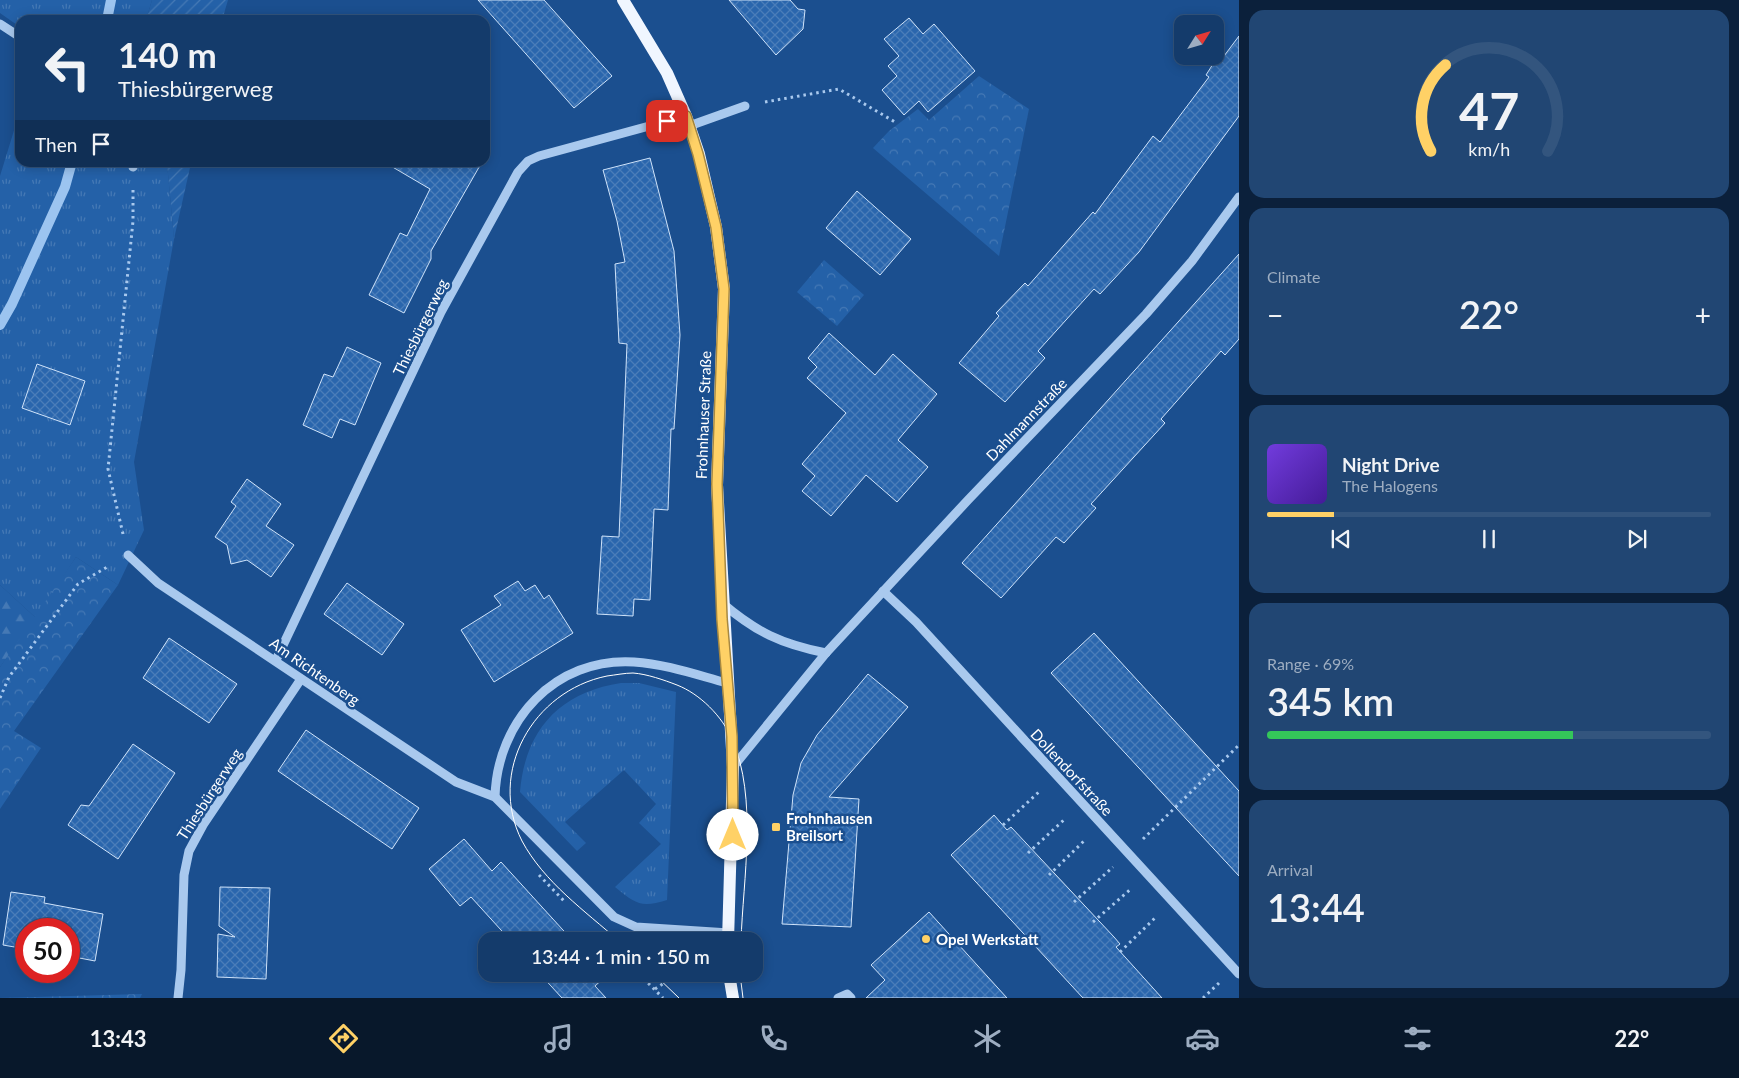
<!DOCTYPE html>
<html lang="en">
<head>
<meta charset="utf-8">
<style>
  body { margin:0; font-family:Lato,sans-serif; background:#214673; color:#f1f3f6; height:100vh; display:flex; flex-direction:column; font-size:19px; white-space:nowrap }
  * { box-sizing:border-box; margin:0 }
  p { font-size:16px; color:#9dadc1 }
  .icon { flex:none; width:28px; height:28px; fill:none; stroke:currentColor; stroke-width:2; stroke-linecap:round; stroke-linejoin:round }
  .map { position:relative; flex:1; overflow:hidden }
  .details { display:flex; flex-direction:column; gap:10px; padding:10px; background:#0b203b; width:500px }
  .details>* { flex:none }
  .top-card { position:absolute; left:15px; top:15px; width:475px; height:152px; border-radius:15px; box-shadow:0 2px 12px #0003,0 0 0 1px #33557e; background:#143b6b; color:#f1f3f6; overflow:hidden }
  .needle { width:32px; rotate:53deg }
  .controls { position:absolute; left:1174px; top:15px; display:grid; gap:10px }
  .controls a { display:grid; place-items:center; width:50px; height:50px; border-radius:10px; background:#143b6b; box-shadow:0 2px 12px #0003,0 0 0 1px #33557e; font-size:25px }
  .speed { position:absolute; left:15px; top:918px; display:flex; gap:10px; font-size:25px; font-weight:700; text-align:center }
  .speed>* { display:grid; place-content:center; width:65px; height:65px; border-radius:50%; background:#143b6b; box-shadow:0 2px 12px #0003,0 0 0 1px #33557e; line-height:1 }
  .speed .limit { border:8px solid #d22; background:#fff; color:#111 }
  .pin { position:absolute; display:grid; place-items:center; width:42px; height:42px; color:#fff; margin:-21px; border-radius:10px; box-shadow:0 2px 8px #0006 }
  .me { position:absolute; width:55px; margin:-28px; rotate:0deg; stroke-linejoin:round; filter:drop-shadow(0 0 4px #0008) }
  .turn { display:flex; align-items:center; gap:18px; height:105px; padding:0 20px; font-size:22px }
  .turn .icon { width:65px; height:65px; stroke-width:2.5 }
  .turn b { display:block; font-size:35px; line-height:42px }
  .then { display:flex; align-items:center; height:48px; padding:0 20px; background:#0003; gap:10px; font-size:19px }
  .big { font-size:38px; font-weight:600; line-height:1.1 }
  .details .tile { flex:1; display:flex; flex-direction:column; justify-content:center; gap:8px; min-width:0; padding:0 18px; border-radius:15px; background:#214673 }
  .details .dial { align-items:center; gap:0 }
  .dial svg { height:130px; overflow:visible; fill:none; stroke:#33557e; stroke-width:7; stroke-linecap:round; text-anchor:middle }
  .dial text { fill:#f1f3f6; stroke:none }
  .song { display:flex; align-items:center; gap:15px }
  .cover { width:60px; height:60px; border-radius:8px; background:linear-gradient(135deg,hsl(260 70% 55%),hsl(260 70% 35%)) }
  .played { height:5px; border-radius:2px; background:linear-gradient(90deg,#ffd166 15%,#33557e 15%) }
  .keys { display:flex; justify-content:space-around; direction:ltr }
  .heat { display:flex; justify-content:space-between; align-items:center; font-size:28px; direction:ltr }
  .charge { height:8px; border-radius:4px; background:linear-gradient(90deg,#34c759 69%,#33557e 0) }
  .trip { position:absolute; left:478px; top:932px; width:285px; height:50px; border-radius:15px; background:#143b6b; box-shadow:0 2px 12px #0003,0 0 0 1px #33557e; font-weight:600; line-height:50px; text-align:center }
  .dock { display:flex; height:80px; justify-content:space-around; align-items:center; background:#08182b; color:#9dadc1 }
  .dock .icon { width:35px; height:35px }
  .dock .on { color:#ffd166 }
  .dock b { font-size:22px; color:#f1f3f6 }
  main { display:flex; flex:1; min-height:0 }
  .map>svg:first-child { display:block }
  .grass { fill:url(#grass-tufts) }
  .forest { fill:url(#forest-firs) }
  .park { fill:url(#park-crowns) }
  .garden { fill:url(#garden-furrows) }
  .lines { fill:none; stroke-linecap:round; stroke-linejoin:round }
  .stream { stroke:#9cc4f0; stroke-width:10 }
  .building { fill:url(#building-cross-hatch); stroke:#cfe3fa }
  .path { stroke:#a9c9ee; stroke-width:3; stroke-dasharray:2.5 4; stroke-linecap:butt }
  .minor { stroke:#a9c9ee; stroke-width:9 }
  .major { stroke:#f0f6ff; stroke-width:12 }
  .tram { stroke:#fff; stroke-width:1 }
  .route-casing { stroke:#a68842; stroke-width:12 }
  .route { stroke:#ffd166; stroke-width:9 }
  .poi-dot { fill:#ffd166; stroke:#1b4f8f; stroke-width:2 }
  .labels { text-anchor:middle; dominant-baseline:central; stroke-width:5; stroke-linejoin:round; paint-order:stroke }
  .street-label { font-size:15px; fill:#fff; stroke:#1b4f8f }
  .poi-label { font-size:15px; font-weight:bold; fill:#fff; stroke:#1b4f8f; text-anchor:start }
</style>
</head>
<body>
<main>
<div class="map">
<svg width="1239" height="998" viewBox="0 0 1239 998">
  <defs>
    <pattern id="grass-tufts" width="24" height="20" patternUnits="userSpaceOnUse" patternTransform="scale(1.25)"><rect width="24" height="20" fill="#2461a8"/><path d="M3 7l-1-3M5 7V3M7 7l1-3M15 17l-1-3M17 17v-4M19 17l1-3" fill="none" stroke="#4579b5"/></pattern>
    <pattern id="forest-firs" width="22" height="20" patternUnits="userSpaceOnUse" patternTransform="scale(1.25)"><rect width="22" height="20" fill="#2461a8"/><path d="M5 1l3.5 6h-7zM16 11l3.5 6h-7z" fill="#4579b5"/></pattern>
    <pattern id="park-crowns" width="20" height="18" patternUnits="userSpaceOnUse" patternTransform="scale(1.25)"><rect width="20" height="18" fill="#2461a8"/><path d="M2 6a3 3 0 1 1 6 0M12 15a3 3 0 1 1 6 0" fill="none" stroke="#4579b5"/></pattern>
    <pattern id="garden-furrows" width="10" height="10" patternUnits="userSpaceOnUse" patternTransform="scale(1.25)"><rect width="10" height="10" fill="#2461a8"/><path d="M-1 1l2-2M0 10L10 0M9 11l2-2" fill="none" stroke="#4579b5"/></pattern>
    <pattern id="building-cross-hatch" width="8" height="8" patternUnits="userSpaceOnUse" patternTransform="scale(1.25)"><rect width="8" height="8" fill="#2a66ad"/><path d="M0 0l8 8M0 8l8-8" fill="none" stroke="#4a7db9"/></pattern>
  </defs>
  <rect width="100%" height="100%" fill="#1b4f8f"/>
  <g class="grass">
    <polygon points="0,0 152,0 146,20 20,20 20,27 0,13"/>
    <polygon points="20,111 20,162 167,163 174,239 134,462 144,530 118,585 76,557 36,618 0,585 0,176"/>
    <path d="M621 683H639L676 692 667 900C641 908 636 904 615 887L661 844 639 823 656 804 624 770 565 822 586 843 577 851 520 792C525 730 560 692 621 683Z"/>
  </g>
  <polygon class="forest" points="0,585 36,618 0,667"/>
  <g class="park">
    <polygon points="979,76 1029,109 999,256 873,148 889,131 918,109 929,120"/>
    <polygon points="824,260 864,295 837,326 797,292"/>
    <polygon points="76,557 118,585 14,731 41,748 0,809 0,667"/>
    <polygon points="142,994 140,998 0,998"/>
  </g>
  <g class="garden">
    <polygon points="152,0 228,0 222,20 146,20"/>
    <polygon points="167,163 191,163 174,239"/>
  </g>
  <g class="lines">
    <g class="stream">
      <polyline points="107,20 111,0"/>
      <polyline points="0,325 12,304 65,187 72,162"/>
    </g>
  </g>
  <g class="building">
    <polygon points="478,0 544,0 612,76 574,108"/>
    <polygon points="729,0 790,0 798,9 805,10 803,29 776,55"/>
    <polygon points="909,18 923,34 934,24 975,71 928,112 919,101 904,115 882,90 897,76 888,66 899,56 884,39"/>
    <polygon points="1239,36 1239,116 1139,252 1100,294 1094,289 1038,351 1045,358 1005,402 959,363 999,316 996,313 1025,283 1028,286 1093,212 1095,214 1153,136 1160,142 1209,77 1206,75 1218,56 1224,56"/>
    <polygon points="650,158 674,251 680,335 674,429 671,429 668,510 654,509 650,600 634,599 633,616 597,614 602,536 619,537 627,344 619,343 615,264 625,262 617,221 603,170"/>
    <polygon points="384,162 482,162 431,251 431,259 404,313 369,295 400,233 407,236 430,189"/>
    <polygon points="857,191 911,239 880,275 826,228"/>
    <polygon points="1239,254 1239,339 1225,355 1221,351 1161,419 1165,423 1091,504 1096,508 1064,543 1056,537 1001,598 962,563"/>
    <polygon points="829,333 875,375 893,354 937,394 898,440 928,467 897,502 866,475 831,516 802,491 815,476 802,464 846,413 807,378 817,367 808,358"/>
    <polygon points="347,347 381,363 355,425 340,419 332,438 303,425 324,374 333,377"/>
    <polygon points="37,364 85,381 70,425 22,408"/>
    <polygon points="247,479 281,504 266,526 294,545 271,577 247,560 231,564 227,545 215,537 236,506 231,502"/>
    <polygon points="518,581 525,591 535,585 544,599 549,595 573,633 494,682 461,630 501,605 494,596"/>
    <polygon points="347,583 404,624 382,655 324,614"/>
    <polygon points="1094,633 1239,791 1239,876 1051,673"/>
    <polygon points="169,638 237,684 209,723 143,678"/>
    <polygon points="868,674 908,707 829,797 859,799 851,927 782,924 793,795 801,763 817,735"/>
    <polygon points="306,730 419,808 392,849 278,771"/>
    <polygon points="133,744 175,773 118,859 68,825 81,805 89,806"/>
    <polygon points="994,815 1007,830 1011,827 1114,937 1120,944 1116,947 1162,998 1083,998 951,855"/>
    <polygon points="464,839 492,871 501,862 573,941 511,941 471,897 460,906 429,869"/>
    <polygon points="220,887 270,888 266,979 217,977 218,934 235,937 219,926"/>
    <polygon points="11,892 45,897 44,903 103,914 95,961 69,956 69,929 26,929 26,949 3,945"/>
    <polygon points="929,912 1007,998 866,998 885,980 871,965"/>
    <polygon points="540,974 602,974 605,977 595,986 606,998 562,998"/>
  </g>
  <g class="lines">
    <g class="path">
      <polyline points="765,102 839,89 895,122"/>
      <polyline points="123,534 108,469 133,221 133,188"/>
      <polyline points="0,698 9,677 78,584 109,566"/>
      <polyline points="1003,825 1041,790"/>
      <polyline points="1143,839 1239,745"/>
      <polyline points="1028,853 1066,818"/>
      <polyline points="539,875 566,903"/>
      <polyline points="1049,875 1086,839"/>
      <polyline points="1074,902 1113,867"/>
      <polyline points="1093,922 1132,888"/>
      <polyline points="1120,952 1157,916"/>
      <polyline points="639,974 663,998"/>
      <polyline points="655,989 664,983 665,974"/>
      <polyline points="1203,998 1219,983"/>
    </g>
    <g class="minor">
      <polyline points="0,24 20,37"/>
      <polyline points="689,126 745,106"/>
      <polyline points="132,162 133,167"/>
      <polyline points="128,555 158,583 456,782 495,797 614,917 636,927 729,933"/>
      <polyline points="883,591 916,622 1239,974"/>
      <path d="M722 603C756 632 781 644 826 653"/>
      <polyline points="276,660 441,312 518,172 528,161 539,156 686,116"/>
      <polyline points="733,767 826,653 968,500 1146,314 1192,261 1239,197"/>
      <path d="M495 797C497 721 555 657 634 662 666 664 697 675 727 683"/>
      <polyline points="178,998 181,970 184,875 189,851 203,825 301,679"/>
      <polyline points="838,998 847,994 851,998"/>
    </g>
    <g class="major">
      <polyline points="623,0 667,73 686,116 699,154 716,227 724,289 717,485 733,767 728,941"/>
      <polyline points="729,974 733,998"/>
    </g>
    <g class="tram">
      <path d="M619 941C585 911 544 882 522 841 487 772 533 691 607 676 615 675 625 673 633 673 647 674 664 680 677 685 700 694 722 716 732 739 758 798 743 879 741 941"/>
      <polyline points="654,974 679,998"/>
      <polyline points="740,974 743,998"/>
    </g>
  </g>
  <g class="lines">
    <g class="route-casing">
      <polyline id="route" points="667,121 686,116 698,154 716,227 724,289 717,484 722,619 732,737 733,835"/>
    </g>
    <use href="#route" class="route"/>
  </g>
  <g class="poi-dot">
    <rect x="771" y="822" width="10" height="10" rx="2.5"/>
    <circle cx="926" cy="939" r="5"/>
  </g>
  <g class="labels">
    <g class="street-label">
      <text transform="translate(420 327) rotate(-64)">Thiesbürgerweg</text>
      <text transform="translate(703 415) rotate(-88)">Frohnhauser Straße</text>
      <text transform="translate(1026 419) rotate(-46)">Dahlmannstraße</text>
      <text transform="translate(315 671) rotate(35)">Am Richtenberg</text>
      <text transform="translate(1072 772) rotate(47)">Dollendorfstraße</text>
      <text transform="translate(209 794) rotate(-57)">Thiesbürgerweg</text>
    </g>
    <g class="poi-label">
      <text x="786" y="818">Frohnhausen<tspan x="786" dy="17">Breilsort</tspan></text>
      <text x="936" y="939">Opel Werkstatt</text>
    </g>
  </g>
</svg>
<div class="controls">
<a><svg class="needle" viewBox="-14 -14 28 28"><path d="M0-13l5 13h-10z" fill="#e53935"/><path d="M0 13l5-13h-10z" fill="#9dadc1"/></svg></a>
</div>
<div class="speed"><div class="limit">50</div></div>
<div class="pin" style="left:667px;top:121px;background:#d93025"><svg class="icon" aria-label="arrive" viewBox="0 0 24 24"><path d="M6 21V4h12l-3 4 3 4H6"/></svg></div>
<svg class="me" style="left:733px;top:835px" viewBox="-20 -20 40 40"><circle r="19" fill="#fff"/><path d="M0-13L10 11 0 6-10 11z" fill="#ffd166"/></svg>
<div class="trip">13:44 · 1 min · 150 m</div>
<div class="top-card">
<div class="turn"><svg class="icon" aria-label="left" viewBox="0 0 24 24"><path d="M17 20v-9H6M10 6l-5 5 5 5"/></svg><div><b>140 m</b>Thiesbürgerweg</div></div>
<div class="then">Then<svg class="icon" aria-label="arrive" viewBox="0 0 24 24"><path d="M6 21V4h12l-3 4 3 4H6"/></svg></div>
</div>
</div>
<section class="details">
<div class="tile dial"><svg viewBox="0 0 100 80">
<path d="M14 69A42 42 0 1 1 86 69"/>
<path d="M14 69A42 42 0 0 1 23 16" stroke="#ffd166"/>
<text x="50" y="56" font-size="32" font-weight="700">47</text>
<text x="50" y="72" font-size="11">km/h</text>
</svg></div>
<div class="tile"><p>Climate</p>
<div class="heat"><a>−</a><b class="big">22°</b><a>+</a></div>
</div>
<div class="tile">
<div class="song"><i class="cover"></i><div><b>Night Drive</b><p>The Halogens</p></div></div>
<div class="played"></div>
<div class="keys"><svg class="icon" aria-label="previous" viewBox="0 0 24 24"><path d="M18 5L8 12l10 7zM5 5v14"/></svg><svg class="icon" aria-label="pause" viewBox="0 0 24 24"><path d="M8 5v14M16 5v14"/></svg><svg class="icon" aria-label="next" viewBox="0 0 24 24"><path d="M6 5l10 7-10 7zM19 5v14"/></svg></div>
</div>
<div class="tile"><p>Range · 69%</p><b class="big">345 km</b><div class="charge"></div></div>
<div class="tile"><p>Arrival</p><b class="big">13:44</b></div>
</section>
</main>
<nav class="dock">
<b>13:43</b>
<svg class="icon on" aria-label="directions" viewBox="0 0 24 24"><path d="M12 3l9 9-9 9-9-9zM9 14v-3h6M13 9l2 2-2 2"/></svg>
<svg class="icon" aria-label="music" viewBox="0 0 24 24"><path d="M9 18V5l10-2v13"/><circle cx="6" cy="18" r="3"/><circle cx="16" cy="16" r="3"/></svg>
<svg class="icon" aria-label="phone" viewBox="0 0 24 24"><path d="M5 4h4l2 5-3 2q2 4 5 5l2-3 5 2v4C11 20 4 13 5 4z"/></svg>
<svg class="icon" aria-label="climate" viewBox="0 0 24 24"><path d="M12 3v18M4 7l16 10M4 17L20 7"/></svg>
<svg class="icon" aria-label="car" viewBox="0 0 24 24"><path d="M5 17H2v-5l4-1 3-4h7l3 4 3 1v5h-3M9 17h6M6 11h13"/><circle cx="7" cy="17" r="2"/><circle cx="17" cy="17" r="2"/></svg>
<svg class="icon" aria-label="filters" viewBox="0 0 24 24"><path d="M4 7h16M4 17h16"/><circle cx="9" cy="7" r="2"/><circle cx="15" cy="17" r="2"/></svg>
<b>22°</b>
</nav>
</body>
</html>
